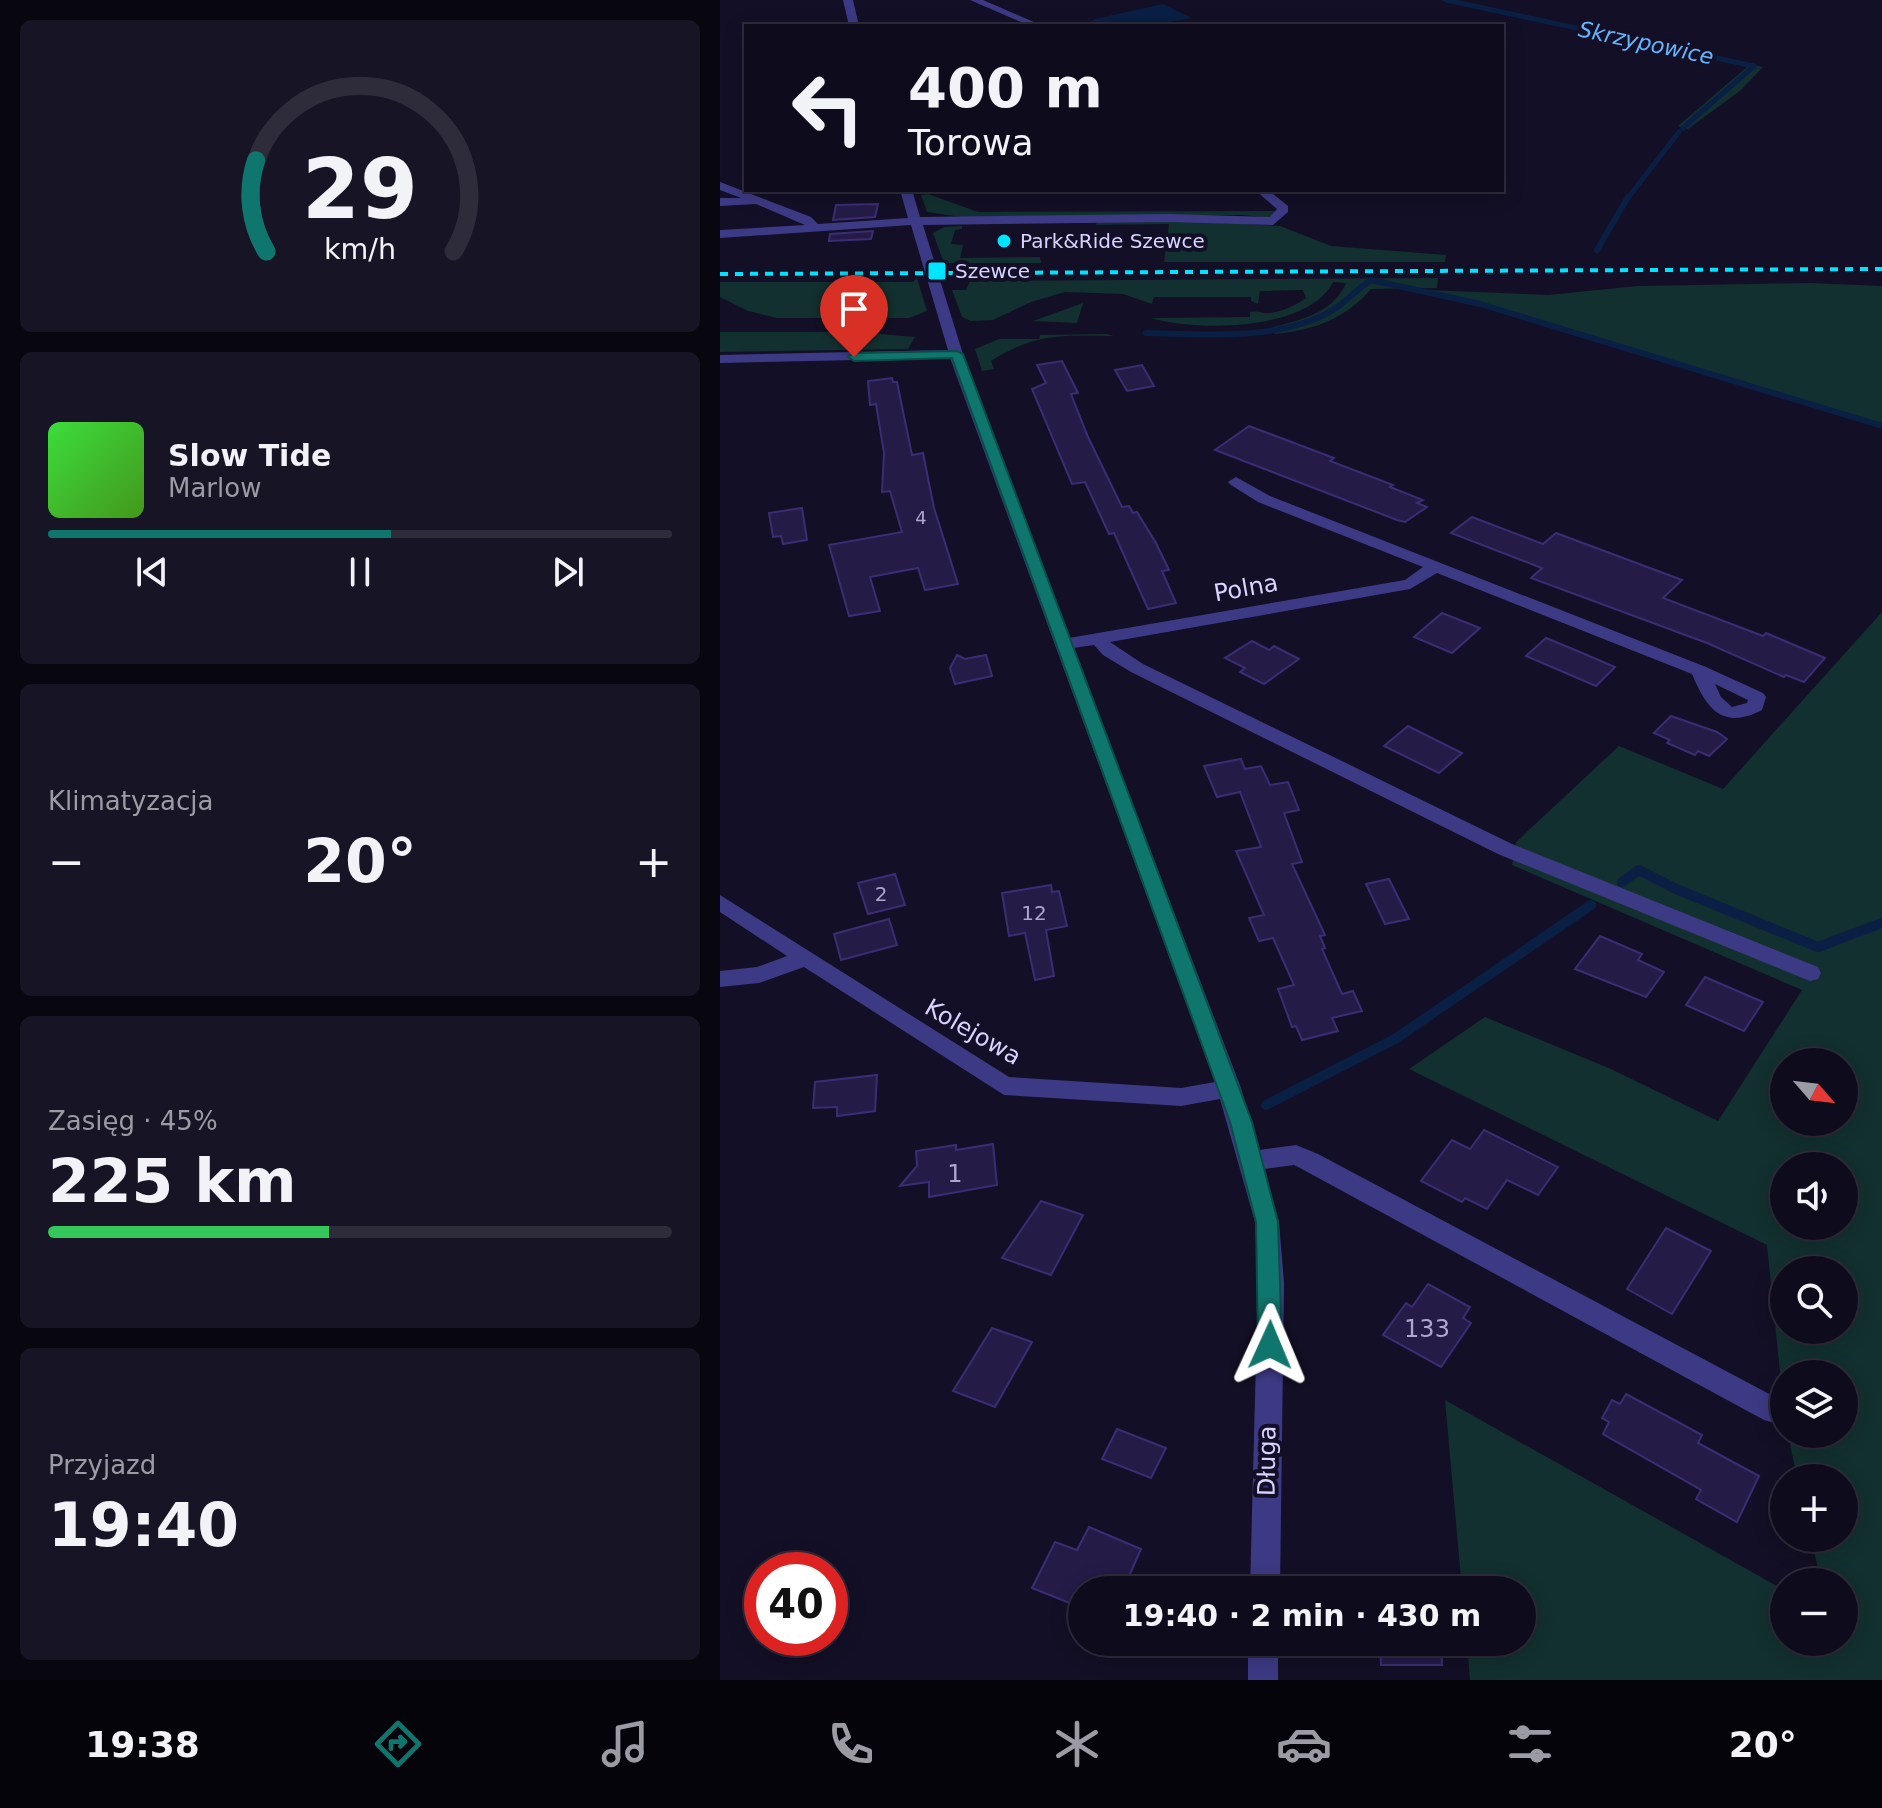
<!DOCTYPE html>
<html lang="pl">
<head>
<meta charset="utf-8">
<style>
  body { margin:0; font-family:"DejaVu Sans",sans-serif; background:#171425; color:#f1f3f6; height:100vh; display:flex; flex-direction:column; font-size:30px; white-space:nowrap }
  * { box-sizing:border-box; margin:0 }
  p { font-size:26px; color:#9b9ba3 }
  .icon { flex:none; width:44px; height:44px; fill:none; stroke:currentColor; stroke-width:2; stroke-linecap:round; stroke-linejoin:round }
  .map { position:relative; flex:1; overflow:hidden }
  .panel { display:flex; flex-direction:column; gap:20px; padding:20px; background:#08060f; width:720px }
  .panel>* { flex:none }
  .guide { position:absolute; left:24px; top:24px; width:760px; height:168px; border-radius:0px; box-shadow:0 4px 20px #0003,0 0 0 2px #2e2b3b; background:#0e0b1c; color:#f1f3f6; overflow:hidden }
  .needle { width:52px; rotate:118deg }
  .controls { position:absolute; left:1050px; top:1048px; display:grid; gap:16px }
  .controls a { display:grid; place-items:center; width:88px; height:88px; border-radius:50%; background:#0e0b1c; box-shadow:0 4px 20px #0003,0 0 0 2px #2e2b3b; font-size:40px }
  .speed { position:absolute; left:24px; top:1552px; display:flex; gap:16px; font-size:40px; font-weight:700; text-align:center }
  .speed>* { display:grid; place-content:center; width:104px; height:104px; border-radius:50%; background:#0e0b1c; box-shadow:0 4px 20px #0003,0 0 0 2px #2e2b3b; line-height:1 }
  .speed .limit { border:12px solid #d22; background:#fff; color:#111 }
  .pin { position:absolute; display:grid; place-items:center; width:68px; height:68px; color:#fff; margin:-82px -34px; border-radius:50% 50% 50% 0; rotate:-45deg; box-shadow:0 0 8px #0007 }
  .pin .icon { rotate:45deg }
  .me { position:absolute; width:88px; margin:-44px; rotate:1deg; stroke-linejoin:round; filter:drop-shadow(0 0 6px #0008) }
  .turn { display:flex; align-items:center; gap:28px; height:168px; padding:0 32px; font-size:36px }
  .turn .icon { width:104px; height:104px; stroke-width:2.5 }
  .turn b { display:block; font-size:56px; line-height:68px }
  .big { font-size:60px; font-weight:700; line-height:1.1 }
  .panel .widget { flex:1; display:flex; flex-direction:column; justify-content:center; gap:12px; min-width:0; padding:0 28px; border-radius:12px; background:#171425 }
  .panel .dial { align-items:center; gap:0 }
  .dial svg { height:208px; overflow:visible; fill:none; stroke:#2e2b3b; stroke-width:7; stroke-linecap:round; text-anchor:middle }
  .dial text { fill:#f1f3f6; stroke:none }
  .song { display:flex; align-items:center; gap:24px }
  .cover { width:96px; height:96px; border-radius:12px; background:linear-gradient(135deg,hsl(120 70% 55%),hsl(100 70% 35%)) }
  .played { height:8px; border-radius:4px; background:linear-gradient(90deg,#0f766e 55%,#2e2b3b 55%) }
  .keys { display:flex; justify-content:space-around; direction:ltr }
  .heat { display:flex; justify-content:space-between; align-items:center; font-size:44px; direction:ltr }
  .charge { height:12px; border-radius:6px; background:linear-gradient(90deg,#34c759 45%,#2e2b3b 0) }
  .trip { position:absolute; left:348px; top:1576px; width:468px; height:80px; border-radius:40px; background:#0e0b1c; box-shadow:0 4px 20px #0003,0 0 0 2px #2e2b3b; font-weight:700; line-height:80px; text-align:center }
  .tabs { display:flex; height:128px; justify-content:space-around; align-items:center; background:#06040b; color:#9b9ba3 }
  .tabs .icon { width:56px; height:56px }
  .tabs .active { color:#0f766e }
  .tabs b { font-size:36px; color:#f1f3f6 }
  main { display:flex; flex:1; min-height:0 }
  .map>svg:first-child { display:block }
  .green { fill:#12302f; fill-rule:evenodd }
  .water { fill:#0a1f44 }
  .lines { fill:none; stroke-linecap:round; stroke-linejoin:round }
  .stream-far2 { stroke:#0a1f44; stroke-width:5 }
  .stream-far1 { stroke:#0a1f44; stroke-width:6 }
  .stream { stroke:#0a1f44; stroke-width:10 }
  .building { fill:#241b47; stroke:#3b2d73; stroke-width:2 }
  .minor { fill:#3d3a85; fill-rule:evenodd }
  .rail { stroke:#00e5ff; stroke-width:4; stroke-dasharray:8 7; stroke-linecap:butt }
  .route { fill:#0f766e; stroke:#0a4d48; stroke-width:2 }
  .poi-dot { fill:#00e5ff; stroke:#130f26; stroke-width:3 }
  .labels { text-anchor:middle; dominant-baseline:central; stroke-width:8; stroke-linejoin:round; paint-order:stroke }
  .far-number-label { font-size:18px; fill:#aca6d1 }
  .far-poi-label { font-size:20px; fill:#d9d4ff; stroke:#130f26; text-anchor:start }
  .number-label { font-size:20px; fill:#aca6d1 }
  .far-water-label { font-size:22px; font-style:italic; fill:#62b6ff; stroke:#130f26 }
  .street-label { font-size:24px; fill:#d9d4ff; stroke:#130f26 }
  .near-number-label { font-size:24px; fill:#aca6d1 }
</style>
</head>
<body>
<main>
<section class="panel">
<div class="widget dial"><svg viewBox="0 0 100 80">
<path d="M14 69A42 42 0 1 1 86 69"/>
<path d="M14 69A42 42 0 0 1 10 34" stroke="#0f766e"/>
<text x="50" y="56" font-size="32" font-weight="700">29</text>
<text x="50" y="72" font-size="11">km/h</text>
</svg></div>
<div class="widget">
<div class="song"><i class="cover"></i><div><b>Slow Tide</b><p>Marlow</p></div></div>
<div class="played"></div>
<div class="keys"><svg class="icon" aria-label="previous" viewBox="0 0 24 24"><path d="M18 5L8 12l10 7zM5 5v14"/></svg><svg class="icon" aria-label="pause" viewBox="0 0 24 24"><path d="M8 5v14M16 5v14"/></svg><svg class="icon" aria-label="next" viewBox="0 0 24 24"><path d="M6 5l10 7-10 7zM19 5v14"/></svg></div>
</div>
<div class="widget"><p>Klimatyzacja</p>
<div class="heat"><a>−</a><b class="big">20°</b><a>+</a></div>
</div>
<div class="widget"><p>Zasięg · 45%</p><b class="big">225 km</b><div class="charge"></div></div>
<div class="widget"><p>Przyjazd</p><b class="big">19:40</b></div>
</section>
<div class="map">
<svg width="1162" height="1680" viewBox="0 0 1162 1680">
  <rect width="100%" height="100%" fill="#130f26"/>
  <g class="green">
    <polygon points="720,0 735,0 1043,67 1021,90 968,129 958,126 1027,67"/>
    <polygon points="208,194 258,212 556,211 551,218 522,215 241,217 207,212 201,195"/>
    <polygon points="441,220 560,226 611,246 726,255 725,262 444,262 449,224 376,225 377,221"/>
    <polygon points="242,226 242,229 235,230 231,244 243,245 240,258 320,257 321,263 224,263 213,233 224,227"/>
    <polygon points="197,278 207,311 189,318 57,318 28,311 0,297 0,282 193,282"/>
    <path d="M718 278 717 288 651 289C625 319 594 330 555 334L553 327C582 320 614 312 626 283L613 282C589 331 477 332 431 318L530 317V312C539 310 542 314 549 313 561 312 577 305 586 298L583 290 540 291 538 304 531 301V297H434L432 304 403 294 345 292 311 302 273 320 251 321 242 317 232 290H246L250 281Z"/>
    <polygon points="1090,283 1162,286 1162,427 707,290 828,295 918,286"/>
    <polygon points="363,303 357,323 313,321"/>
    <polygon points="0,332 137,332 195,337 188,349 0,352"/>
    <path d="M386 334 394 336C341 336 317 332 271 361L274 369 262 371 255 349 279 339H319L320 335Z"/>
    <path d="M1162 612V1680H750L747 1642H802V1590H742L725 1400 1064 1590V1642H1124V1582H1101L1091 1538H1124V1478H1077L1068 1434H1124V1374H1064V1411L1047 1245 689 1069 765 1017 891 1069 998 1121 1082 990 792 865 796 842 899 746 1003 789ZM1064 1062H1124V1122H1064ZM1064 1166H1124V1226H1064ZM1064 1270H1124V1330H1064Z"/>
  </g>
  <polygon class="water" points="443,4 472,18 431,26 363,26 375,19"/>
  <g class="lines">
    <g class="stream-far2">
      <polyline points="726,0 1034,66 963,128"/>
      <polyline points="907,199 959,132"/>
    </g>
    <g class="stream-far1">
      <polyline points="877,250 908,197"/>
      <path d="M426 333C486 334 551 341 606 314 623 306 635 290 651 280L760 304 1162 426"/>
    </g>
    <g class="stream">
      <polyline points="902,882 919,870 956,889 1098,947 1162,923"/>
      <polyline points="546,1105 675,1039 871,905"/>
    </g>
  </g>
  <g class="building">
    <polygon points="158,204 155,217 113,220 116,205"/>
    <polygon points="153,231 151,239 109,241 110,234"/>
    <polygon points="342,361 358,393 351,394 368,437 402,507 409,506 413,513 417,512 436,543 449,570 442,571 456,603 428,609 394,533 389,534 365,482 352,484 312,389 326,383 317,365"/>
    <polygon points="422,365 434,386 407,391 395,370"/>
    <polygon points="172,378 173,382 177,382 192,455 203,453 214,508 238,584 205,590 198,568 150,577 160,611 129,616 109,545 182,532 170,491 162,492 164,453 156,404 150,405 148,381"/>
    <polygon points="529,426 614,458 610,461 673,485 670,487 703,500 697,503 707,507 685,522 677,520 495,450"/>
    <polygon points="82,508 87,540 63,544 61,536 53,537 49,513"/>
    <polygon points="752,517 823,544 836,533 962,580 943,598 1043,636 1046,633 1105,658 1084,682 1066,675 1064,677 987,643 811,578 822,568 731,533"/>
    <polygon points="722,613 760,628 732,653 694,637"/>
    <polygon points="826,638 860,652 895,667 876,686 806,656"/>
    <polygon points="532,641 549,650 554,646 579,659 544,684 520,672 525,668 505,658"/>
    <polygon points="237,655 245,659 266,655 272,676 235,684 230,668"/>
    <polygon points="951,716 997,732 1007,739 989,756 978,751 975,755 947,743 950,740 934,733"/>
    <polygon points="688,726 742,753 719,773 664,746"/>
    <polygon points="521,759 525,769 541,766 550,785 568,782 579,810 564,813 582,862 572,864 605,935 600,936 605,948 602,949 622,994 633,991 642,1011 612,1018 618,1031 582,1040 576,1026 572,1027 558,989 574,985 553,938 539,941 529,918 544,915 516,851 541,847 520,792 497,797 484,766"/>
    <polygon points="175,874 185,905 148,914 138,883"/>
    <polygon points="669,879 689,919 665,924 646,884"/>
    <polygon points="331,885 332,892 339,891 347,926 326,930 334,976 315,980 305,933 289,936 282,893"/>
    <polygon points="169,919 177,945 121,960 114,934"/>
    <polygon points="880,936 922,954 918,960 944,972 926,997 855,969"/>
    <polygon points="985,977 1043,1002 1024,1031 966,1005"/>
    <polygon points="157,1075 155,1111 117,1116 117,1107 93,1108 95,1082"/>
    <polygon points="764,1130 838,1167 818,1195 787,1180 767,1209 745,1198 742,1202 701,1181 732,1140 750,1149"/>
    <polygon points="273,1144 277,1185 209,1197 209,1182 180,1186 197,1166 196,1151 236,1145 236,1150"/>
    <polygon points="321,1201 363,1215 331,1275 282,1258"/>
    <polygon points="946,1228 991,1251 952,1314 907,1289"/>
    <polygon points="708,1284 750,1307 743,1318 751,1323 721,1367 663,1335 686,1303 692,1307"/>
    <polygon points="272,1328 312,1342 275,1407 233,1391"/>
    <polygon points="906,1394 982,1435 978,1443 1039,1476 1017,1522 976,1499 981,1490 883,1434 889,1422 882,1418 892,1400 900,1404"/>
    <polygon points="397,1429 446,1448 431,1478 382,1459"/>
    <polygon points="369,1527 421,1549 403,1590 362,1590 362,1608 312,1588 335,1542 357,1550"/>
    <polygon points="660,1642 721,1642 722,1665 661,1665"/>
  </g>
  <g class="lines">
    <g class="minor">
      <polygon points="123,0 133,0 139,26 129,26"/>
      <polygon points="250,0 263,0 323,26 310,26"/>
      <path d="M0 182 91 217 98 224 188 218 180 190H192L200 217 450 214 550 217 557 209 535 190H548L568 206V212L553 225 450 222 203 225 251 380 349 638 685 580 703 567 538 502 511 485 508 482 516 477 550 496 986 667 1043 693 1046 697 1042 710C1003 730 987 710 972 674L717 573 690 589 390 642 423 664 792 844 1098 967 1101 973 1098 979 1090 981 778 854 411 672 383 655 374 645 353 648 521 1088 539 1150 576 1145 598 1154 1064 1402V1420L1054 1423 1044 1420 580 1168 574 1165 544 1169 559 1222 564 1283 560 1590H530L538 1283 535 1222 500 1099 461 1106 284 1095 84 967 39 983 0 987V971L37 967 67 956 0 912V895L289 1077 461 1088 495 1082 230 358 0 363V355L228 350 191 225 0 238V230L85 225 36 204 0 206V198H21L0 190ZM995 684 1028 700 1027 703 1012 707 1001 697Z"/>
      <rect x="528" y="1642" width="30" height="38"/>
    </g>
    <polyline class="rail" points="0,274 1162,269"/>
  </g>
  <polygon class="route" points="237,351 243,354 532,1122 558,1222 562,1345 558,1352 550,1355 541,1352 538,1345 536,1222 510,1122 232,358 134,361 128,357 134,353"/>
  <g class="poi-dot">
    <circle cx="284" cy="241" r="8"/>
    <rect x="207" y="261" width="20" height="20" rx="4"/>
  </g>
  <g class="labels">
    <g class="far-number-label">
      <text x="201" y="517">4</text>
    </g>
    <g class="far-poi-label">
      <text x="300" y="241">Park&amp;Ride Szewce</text>
      <text x="235" y="271">Szewce</text>
    </g>
    <g class="number-label">
      <text x="161" y="894">2</text>
      <text x="314" y="913">12</text>
    </g>
    <g class="far-water-label">
      <text transform="translate(926 43) rotate(12)">Skrzypowice</text>
    </g>
    <g class="street-label">
      <text transform="translate(526 588) rotate(-10)">Polna</text>
      <text transform="translate(253 1032) rotate(30)">Kolejowa</text>
      <text transform="translate(547 1461) rotate(-89)">Długa</text>
    </g>
    <g class="near-number-label">
      <text x="235" y="1174">1</text>
      <text x="707" y="1329">133</text>
    </g>
  </g>
</svg>
<div class="controls">
<a><svg class="needle" viewBox="-14 -14 28 28"><path d="M0-13l5 13h-10z" fill="#e53935"/><path d="M0 13l5-13h-10z" fill="#9b9ba3"/></svg></a>
<a><svg class="icon" aria-label="sound" viewBox="0 0 24 24"><path d="M4 9h4l5-4v14l-5-4H4zM17 9q2 3 0 6"/></svg></a>
<a><svg class="icon" aria-label="search" viewBox="0 0 24 24"><circle cx="10" cy="10" r="6"/><path d="M15 15l6 6"/></svg></a>
<a><svg class="icon" aria-label="layers" viewBox="0 0 24 24"><path d="M12 4l9 5-9 5-9-5zM3 14l9 5 9-5"/></svg></a>
<a>+</a>
<a>−</a>
</div>
<div class="speed"><div class="limit">40</div></div>
<div class="pin" style="left:134px;top:357px;background:#d93025"><svg class="icon" aria-label="arrive" viewBox="0 0 24 24"><path d="M6 21V4h12l-3 4 3 4H6"/></svg></div>
<svg class="me" style="left:550px;top:1345px" viewBox="-20 -20 40 40"><path d="M0-17L14 15 0 8-14 15z" fill="#0f766e" stroke="#fff" stroke-width="4"/></svg>
<div class="trip">19:40 · 2 min · 430 m</div>
<div class="guide">
<div class="turn"><svg class="icon" aria-label="left" viewBox="0 0 24 24"><path d="M17 20v-9H6M10 6l-5 5 5 5"/></svg><div><b>400 m</b>Torowa</div></div>
</div>
</div>
</main>
<nav class="tabs">
<b>19:38</b>
<svg class="icon active" aria-label="directions" viewBox="0 0 24 24"><path d="M12 3l9 9-9 9-9-9zM9 14v-3h6M13 9l2 2-2 2"/></svg>
<svg class="icon" aria-label="music" viewBox="0 0 24 24"><path d="M9 18V5l10-2v13"/><circle cx="6" cy="18" r="3"/><circle cx="16" cy="16" r="3"/></svg>
<svg class="icon" aria-label="phone" viewBox="0 0 24 24"><path d="M5 4h4l2 5-3 2q2 4 5 5l2-3 5 2v4C11 20 4 13 5 4z"/></svg>
<svg class="icon" aria-label="climate" viewBox="0 0 24 24"><path d="M12 3v18M4 7l16 10M4 17L20 7"/></svg>
<svg class="icon" aria-label="car" viewBox="0 0 24 24"><path d="M5 17H2v-5l4-1 3-4h7l3 4 3 1v5h-3M9 17h6M6 11h13"/><circle cx="7" cy="17" r="2"/><circle cx="17" cy="17" r="2"/></svg>
<svg class="icon" aria-label="filters" viewBox="0 0 24 24"><path d="M4 7h16M4 17h16"/><circle cx="9" cy="7" r="2"/><circle cx="15" cy="17" r="2"/></svg>
<b>20°</b>
</nav>
</body>
</html>
